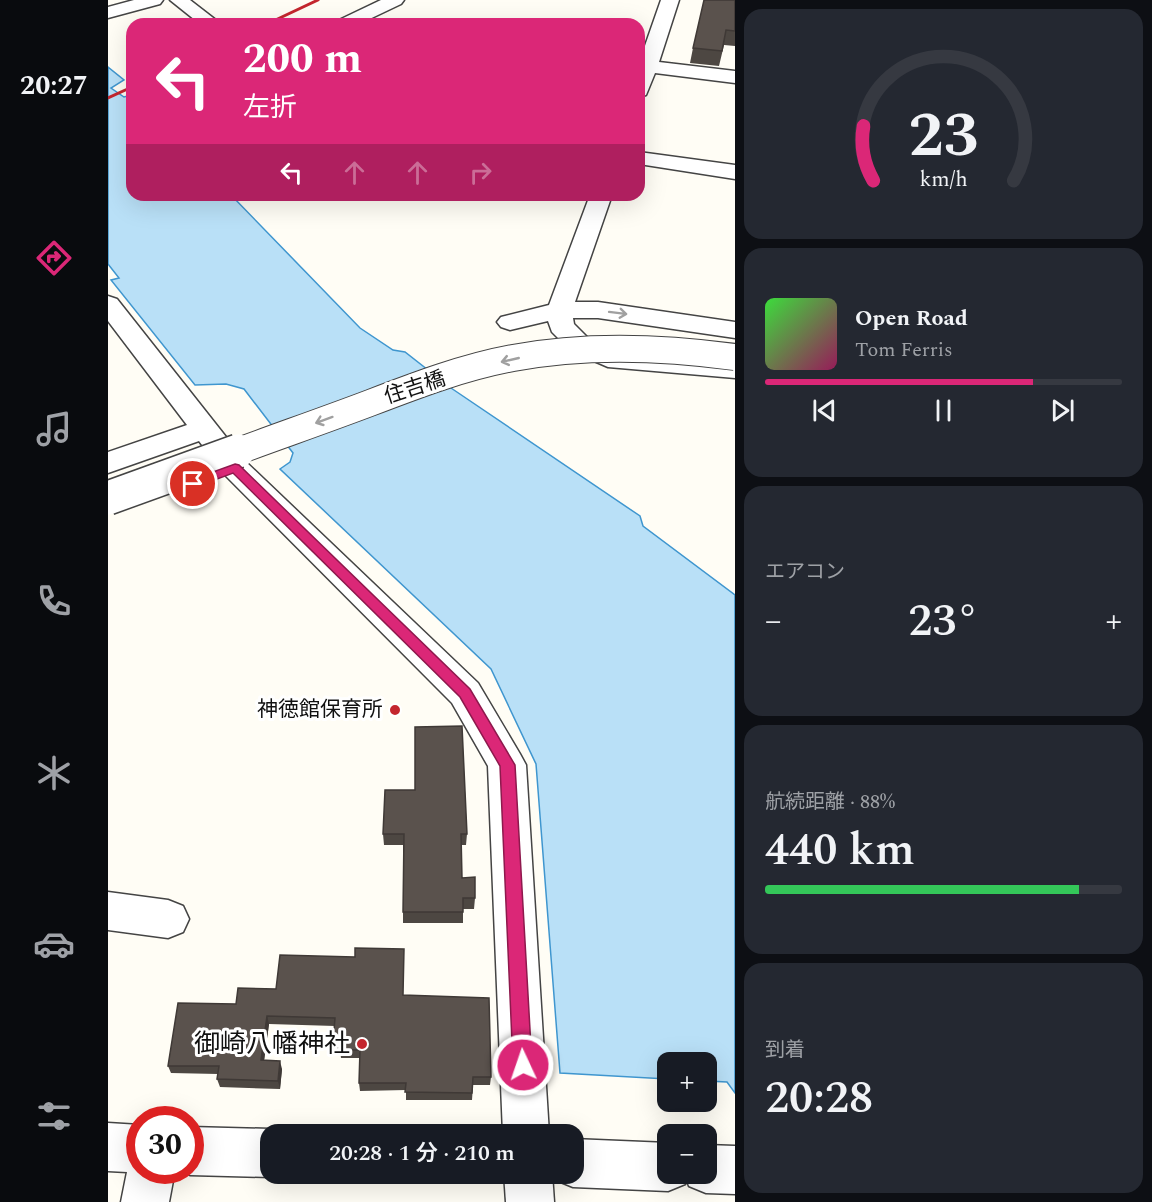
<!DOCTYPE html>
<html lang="ja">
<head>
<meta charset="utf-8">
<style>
  body { margin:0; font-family:Spectral,"Noto Sans JP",serif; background:#242831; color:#f1f3f6; height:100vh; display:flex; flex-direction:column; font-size:22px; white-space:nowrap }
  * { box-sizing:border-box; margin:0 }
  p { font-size:20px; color:#9ea1a6 }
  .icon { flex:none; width:33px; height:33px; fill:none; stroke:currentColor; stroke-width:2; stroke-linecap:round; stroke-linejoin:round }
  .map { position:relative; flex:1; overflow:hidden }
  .details { display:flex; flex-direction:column; gap:9px; padding:9px; background:#0d0f14; width:417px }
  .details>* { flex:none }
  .banner { position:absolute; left:18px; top:18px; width:519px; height:183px; border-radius:18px; box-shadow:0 6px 24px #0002; background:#db2777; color:#fff; overflow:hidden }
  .fabs { position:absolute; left:549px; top:1052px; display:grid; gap:12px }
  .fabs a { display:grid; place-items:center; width:60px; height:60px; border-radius:12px; background:#171b24; box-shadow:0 6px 24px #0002; font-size:30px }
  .speed { position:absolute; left:18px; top:1106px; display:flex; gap:12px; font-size:30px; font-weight:700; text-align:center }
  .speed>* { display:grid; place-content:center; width:78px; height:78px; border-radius:50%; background:#171b24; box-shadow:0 6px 24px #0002; line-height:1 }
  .speed .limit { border:9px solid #d22; background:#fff; color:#111 }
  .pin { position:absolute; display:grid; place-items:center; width:51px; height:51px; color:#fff; margin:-26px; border:3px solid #fff; border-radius:50%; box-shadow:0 2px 6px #0007 }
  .me { position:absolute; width:66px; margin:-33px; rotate:357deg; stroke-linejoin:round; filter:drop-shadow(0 0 4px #0008) }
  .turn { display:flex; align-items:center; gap:21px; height:126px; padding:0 18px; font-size:27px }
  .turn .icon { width:78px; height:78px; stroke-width:2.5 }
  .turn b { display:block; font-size:42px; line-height:51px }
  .lanes { display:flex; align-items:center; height:57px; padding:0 18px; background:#0003; justify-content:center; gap:30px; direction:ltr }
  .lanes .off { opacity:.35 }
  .big { font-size:45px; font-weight:600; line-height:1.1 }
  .details .tile { flex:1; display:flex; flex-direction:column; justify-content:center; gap:9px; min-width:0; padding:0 21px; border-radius:18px; background:#242831 }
  .details .dial { align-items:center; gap:0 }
  .dial svg { height:156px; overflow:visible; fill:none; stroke:#363941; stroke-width:7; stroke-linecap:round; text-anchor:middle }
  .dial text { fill:#f1f3f6; stroke:none }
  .song { display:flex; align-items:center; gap:18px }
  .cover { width:72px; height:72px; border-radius:9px; background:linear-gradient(135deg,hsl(120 70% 55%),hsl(330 70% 35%)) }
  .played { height:6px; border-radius:3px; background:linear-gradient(90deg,#db2777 75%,#363941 75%) }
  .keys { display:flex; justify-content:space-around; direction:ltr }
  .heat { display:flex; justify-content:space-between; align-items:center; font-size:33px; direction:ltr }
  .charge { height:9px; border-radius:4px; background:linear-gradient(90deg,#34c759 88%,#363941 0) }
  .trip { position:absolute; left:152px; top:1124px; width:324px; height:60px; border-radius:18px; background:#171b24; box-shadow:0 6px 24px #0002; font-weight:600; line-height:60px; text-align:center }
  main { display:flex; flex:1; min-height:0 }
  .tab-bar { display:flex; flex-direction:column; width:108px; justify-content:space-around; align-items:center; background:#090b0e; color:#9ea1a6 }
  .tab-bar .icon { width:42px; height:42px }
  .tab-bar .selected { color:#db2777 }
  .tab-bar b { font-size:27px; color:#f1f3f6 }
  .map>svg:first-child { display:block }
  .water { fill:#b9e0f7; stroke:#3f96cf; stroke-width:1.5 }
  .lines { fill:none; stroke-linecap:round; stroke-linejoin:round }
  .minor-casing { stroke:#444; stroke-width:3 }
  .minor { fill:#fff; fill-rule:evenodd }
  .rail { stroke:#c4262e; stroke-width:3 }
  .minor-bridge-far1-casing { stroke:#444; stroke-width:28; stroke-linecap:butt }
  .minor-bridge-casing { stroke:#444; stroke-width:36; stroke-linecap:butt }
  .minor-bridge-far1 { stroke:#fff; stroke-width:26 }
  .minor-bridge { stroke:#fff; stroke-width:33 }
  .wall { fill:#4d4742 }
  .shaded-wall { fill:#3f3936 }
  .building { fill:#5a524d; stroke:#3f3936; stroke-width:1.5 }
  .oneway { stroke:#a0a0a0 }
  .route { fill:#db2777; stroke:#8e194d; stroke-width:1.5 }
  .poi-dot { fill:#c4262e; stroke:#fff; stroke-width:2 }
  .labels { text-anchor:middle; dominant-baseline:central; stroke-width:6; stroke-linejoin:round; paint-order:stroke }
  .street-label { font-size:21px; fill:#111; stroke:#fff }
  .poi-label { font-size:21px; fill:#111; stroke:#fff; text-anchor:end }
  .near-poi-label { font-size:26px; fill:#111; stroke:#fff; text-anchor:end }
</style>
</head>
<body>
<main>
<nav class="tab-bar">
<b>20:27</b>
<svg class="icon selected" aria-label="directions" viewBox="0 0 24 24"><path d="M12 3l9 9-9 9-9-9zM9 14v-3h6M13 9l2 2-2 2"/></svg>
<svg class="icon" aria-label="music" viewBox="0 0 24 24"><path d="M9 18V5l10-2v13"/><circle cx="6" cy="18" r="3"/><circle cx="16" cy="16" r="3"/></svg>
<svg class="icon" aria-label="phone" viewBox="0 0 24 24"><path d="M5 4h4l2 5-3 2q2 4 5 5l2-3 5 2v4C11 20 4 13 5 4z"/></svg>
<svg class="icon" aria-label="climate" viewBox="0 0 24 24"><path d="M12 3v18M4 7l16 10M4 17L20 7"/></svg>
<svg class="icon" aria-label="car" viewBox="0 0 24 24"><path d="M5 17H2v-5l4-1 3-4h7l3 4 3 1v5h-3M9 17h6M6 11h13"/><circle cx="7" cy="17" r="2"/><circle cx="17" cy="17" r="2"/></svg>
<svg class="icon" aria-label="filters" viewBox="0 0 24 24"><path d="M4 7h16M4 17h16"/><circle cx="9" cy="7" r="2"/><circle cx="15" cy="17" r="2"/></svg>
</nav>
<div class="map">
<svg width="627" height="1202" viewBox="0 0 627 1202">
  <rect width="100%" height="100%" fill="#fffdf5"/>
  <polygon class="water" points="0,67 16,80 3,88 16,97 24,95 24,195 123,195 252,328 285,350 297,352 343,388 532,516 535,526 627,595 627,1093 619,1082 599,1081 598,1062 560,1062 559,1079 452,1073 428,764 383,669 172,469 182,462 185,453 136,389 118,384 87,385 3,280 11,278 0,264"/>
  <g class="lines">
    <g class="minor-casing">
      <g id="minor">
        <polygon points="26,0 55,0 52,4 0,18 0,7"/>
        <polygon points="62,0 82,0 113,24 92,24"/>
        <polygon points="273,0 296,0 293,4 251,24 228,24 231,20"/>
        <polygon points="553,0 571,0 551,62 627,71 627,83 547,73 538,95 531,97 531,63"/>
        <polygon points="531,152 627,165 627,179 531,164"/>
        <polygon points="482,195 504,195 467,302 490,302 627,322 627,338 490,318 465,318 466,324 481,339 513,353 627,362 627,378 500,367 463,351 444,332 440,321 402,330 393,327 389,322 393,317 441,305"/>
        <polygon points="0,296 9,299 137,461 370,683 412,754 418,765 441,1134 395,1134 380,766 344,703 117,475 91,441 0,473 0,452 79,425 0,321"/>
        <polygon points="0,892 60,900 75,906 81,919 75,932 60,938 0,930"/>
        <polygon points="0,1123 32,1125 32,1170 67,1170 61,1202 13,1202 19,1172 0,1171"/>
        <polygon points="82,1127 162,1129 173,1134 162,1134 162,1173 171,1173 162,1177 82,1175 71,1170 82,1170"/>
        <polygon points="465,1139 560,1143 560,1173 598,1173 598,1145 627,1146 627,1194 598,1193 581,1186 579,1180 577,1184 560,1191 465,1187 448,1180 445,1173 465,1173"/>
        <polygon points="396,1173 444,1173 446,1202 398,1202"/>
      </g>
    </g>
    <use href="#minor" class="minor"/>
    <g class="rail">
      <polyline points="159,24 210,0"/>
      <polyline points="0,98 24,87"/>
    </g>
    <g class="minor-bridge-far1-casing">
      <path id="minor-bridge-far1" d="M125 453C171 436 217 420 262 403 309 385 356 367 405 358 479 344 553 347 627 357"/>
    </g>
    <g class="minor-bridge-casing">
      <polyline id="minor-bridge" points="0,498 130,451"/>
    </g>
    <use href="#minor-bridge-far1" class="minor-bridge-far1"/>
    <use href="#minor-bridge" class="minor-bridge"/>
  </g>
  <g class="wall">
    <polygon points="627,0 627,46 616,45 611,66 582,63 585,48"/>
    <polygon points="275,834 359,834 358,845 353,845 354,878 367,898 366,909 355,909 355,923 295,923 295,845 276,845"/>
    <polygon points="296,995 383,1077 382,1085 365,1085 364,1100 298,1100 298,1090 252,1091 251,1083 251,1058 233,1058 232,1050 226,1051 225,1043 227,1026 161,1024 156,1061 174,1069 172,1089 112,1087 109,1079 110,1074 63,1073 60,1066 128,1004"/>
  </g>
  <g class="shaded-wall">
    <polygon points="159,1016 161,1024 155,1068 153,1060"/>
    <polygon points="172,1061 174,1069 172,1089 170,1081"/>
  </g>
  <g class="building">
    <polygon points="596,0 627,0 627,31 618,30 614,51 585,48"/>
    <polygon points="354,726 359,834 353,834 354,878 367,877 367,898 355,898 355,912 295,912 296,834 275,834 277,790 307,790 307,727"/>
    <polygon points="247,948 296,949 295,995 381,998 383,1077 365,1077 364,1093 297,1092 298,1083 251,1083 252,1050 232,1050 233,1042 225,1043 227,1018 159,1016 153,1060 172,1061 170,1081 109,1079 111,1066 60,1066 70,1003 128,1004 130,988 168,989 172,955 247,957"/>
  </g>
  <defs><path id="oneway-shaft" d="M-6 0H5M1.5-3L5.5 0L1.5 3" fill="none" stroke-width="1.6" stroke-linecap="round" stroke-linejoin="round" transform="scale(1.5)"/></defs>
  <g class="oneway">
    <use href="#oneway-shaft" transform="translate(510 313) rotate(7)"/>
    <use href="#oneway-shaft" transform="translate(402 360) rotate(167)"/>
    <use href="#oneway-shaft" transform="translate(216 420) rotate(160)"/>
  </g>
  <polygon class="route" points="127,464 131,465 362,689 407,765 424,1065 421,1071 415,1074 408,1071 405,1065 392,766 352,697 125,473 85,488 79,484 80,481"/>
  <g class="poi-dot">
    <circle cx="287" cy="710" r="6"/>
    <circle cx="254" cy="1044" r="6"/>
  </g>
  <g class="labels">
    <g class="street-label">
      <text transform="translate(307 388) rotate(-18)">住吉橋</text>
    </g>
    <g class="poi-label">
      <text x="275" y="710">神徳館保育所</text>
    </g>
    <g class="near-poi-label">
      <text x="242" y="1044">御崎八幡神社</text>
    </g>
  </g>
</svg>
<div class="fabs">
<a>+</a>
<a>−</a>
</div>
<div class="speed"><div class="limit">30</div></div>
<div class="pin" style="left:85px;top:484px;background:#d93025"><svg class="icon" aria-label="arrive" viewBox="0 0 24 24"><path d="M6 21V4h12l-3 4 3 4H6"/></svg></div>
<svg class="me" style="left:415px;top:1065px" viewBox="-20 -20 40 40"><circle r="17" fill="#db2777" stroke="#fff" stroke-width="3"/><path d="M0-11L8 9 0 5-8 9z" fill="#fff"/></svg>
<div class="trip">20:28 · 1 分 · 210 m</div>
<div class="banner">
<div class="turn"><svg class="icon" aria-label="left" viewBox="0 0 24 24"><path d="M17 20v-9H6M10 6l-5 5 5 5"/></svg><div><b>200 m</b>左折</div></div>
<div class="lanes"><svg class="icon" aria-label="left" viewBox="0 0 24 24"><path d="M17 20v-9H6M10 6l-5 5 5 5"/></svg><svg class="icon off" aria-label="ahead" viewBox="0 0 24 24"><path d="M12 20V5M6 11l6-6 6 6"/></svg><svg class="icon off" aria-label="ahead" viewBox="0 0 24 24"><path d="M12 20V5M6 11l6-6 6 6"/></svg><svg class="icon off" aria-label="right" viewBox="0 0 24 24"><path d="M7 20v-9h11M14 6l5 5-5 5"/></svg></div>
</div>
</div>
<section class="details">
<div class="tile dial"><svg viewBox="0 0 100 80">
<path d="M14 69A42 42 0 1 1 86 69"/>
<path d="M14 69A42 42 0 0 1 9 41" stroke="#db2777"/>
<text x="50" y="56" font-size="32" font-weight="700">23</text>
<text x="50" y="72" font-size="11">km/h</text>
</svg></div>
<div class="tile">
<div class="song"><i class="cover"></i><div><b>Open Road</b><p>Tom Ferris</p></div></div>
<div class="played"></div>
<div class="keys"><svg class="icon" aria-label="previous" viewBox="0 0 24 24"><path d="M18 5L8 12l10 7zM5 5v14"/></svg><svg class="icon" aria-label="pause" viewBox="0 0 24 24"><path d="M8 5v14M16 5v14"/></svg><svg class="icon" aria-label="next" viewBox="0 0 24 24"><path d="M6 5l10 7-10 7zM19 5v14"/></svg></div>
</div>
<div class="tile"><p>エアコン</p>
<div class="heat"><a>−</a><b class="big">23°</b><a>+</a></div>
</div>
<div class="tile"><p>航続距離 · 88%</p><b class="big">440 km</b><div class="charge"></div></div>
<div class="tile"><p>到着</p><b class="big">20:28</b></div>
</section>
</main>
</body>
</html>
